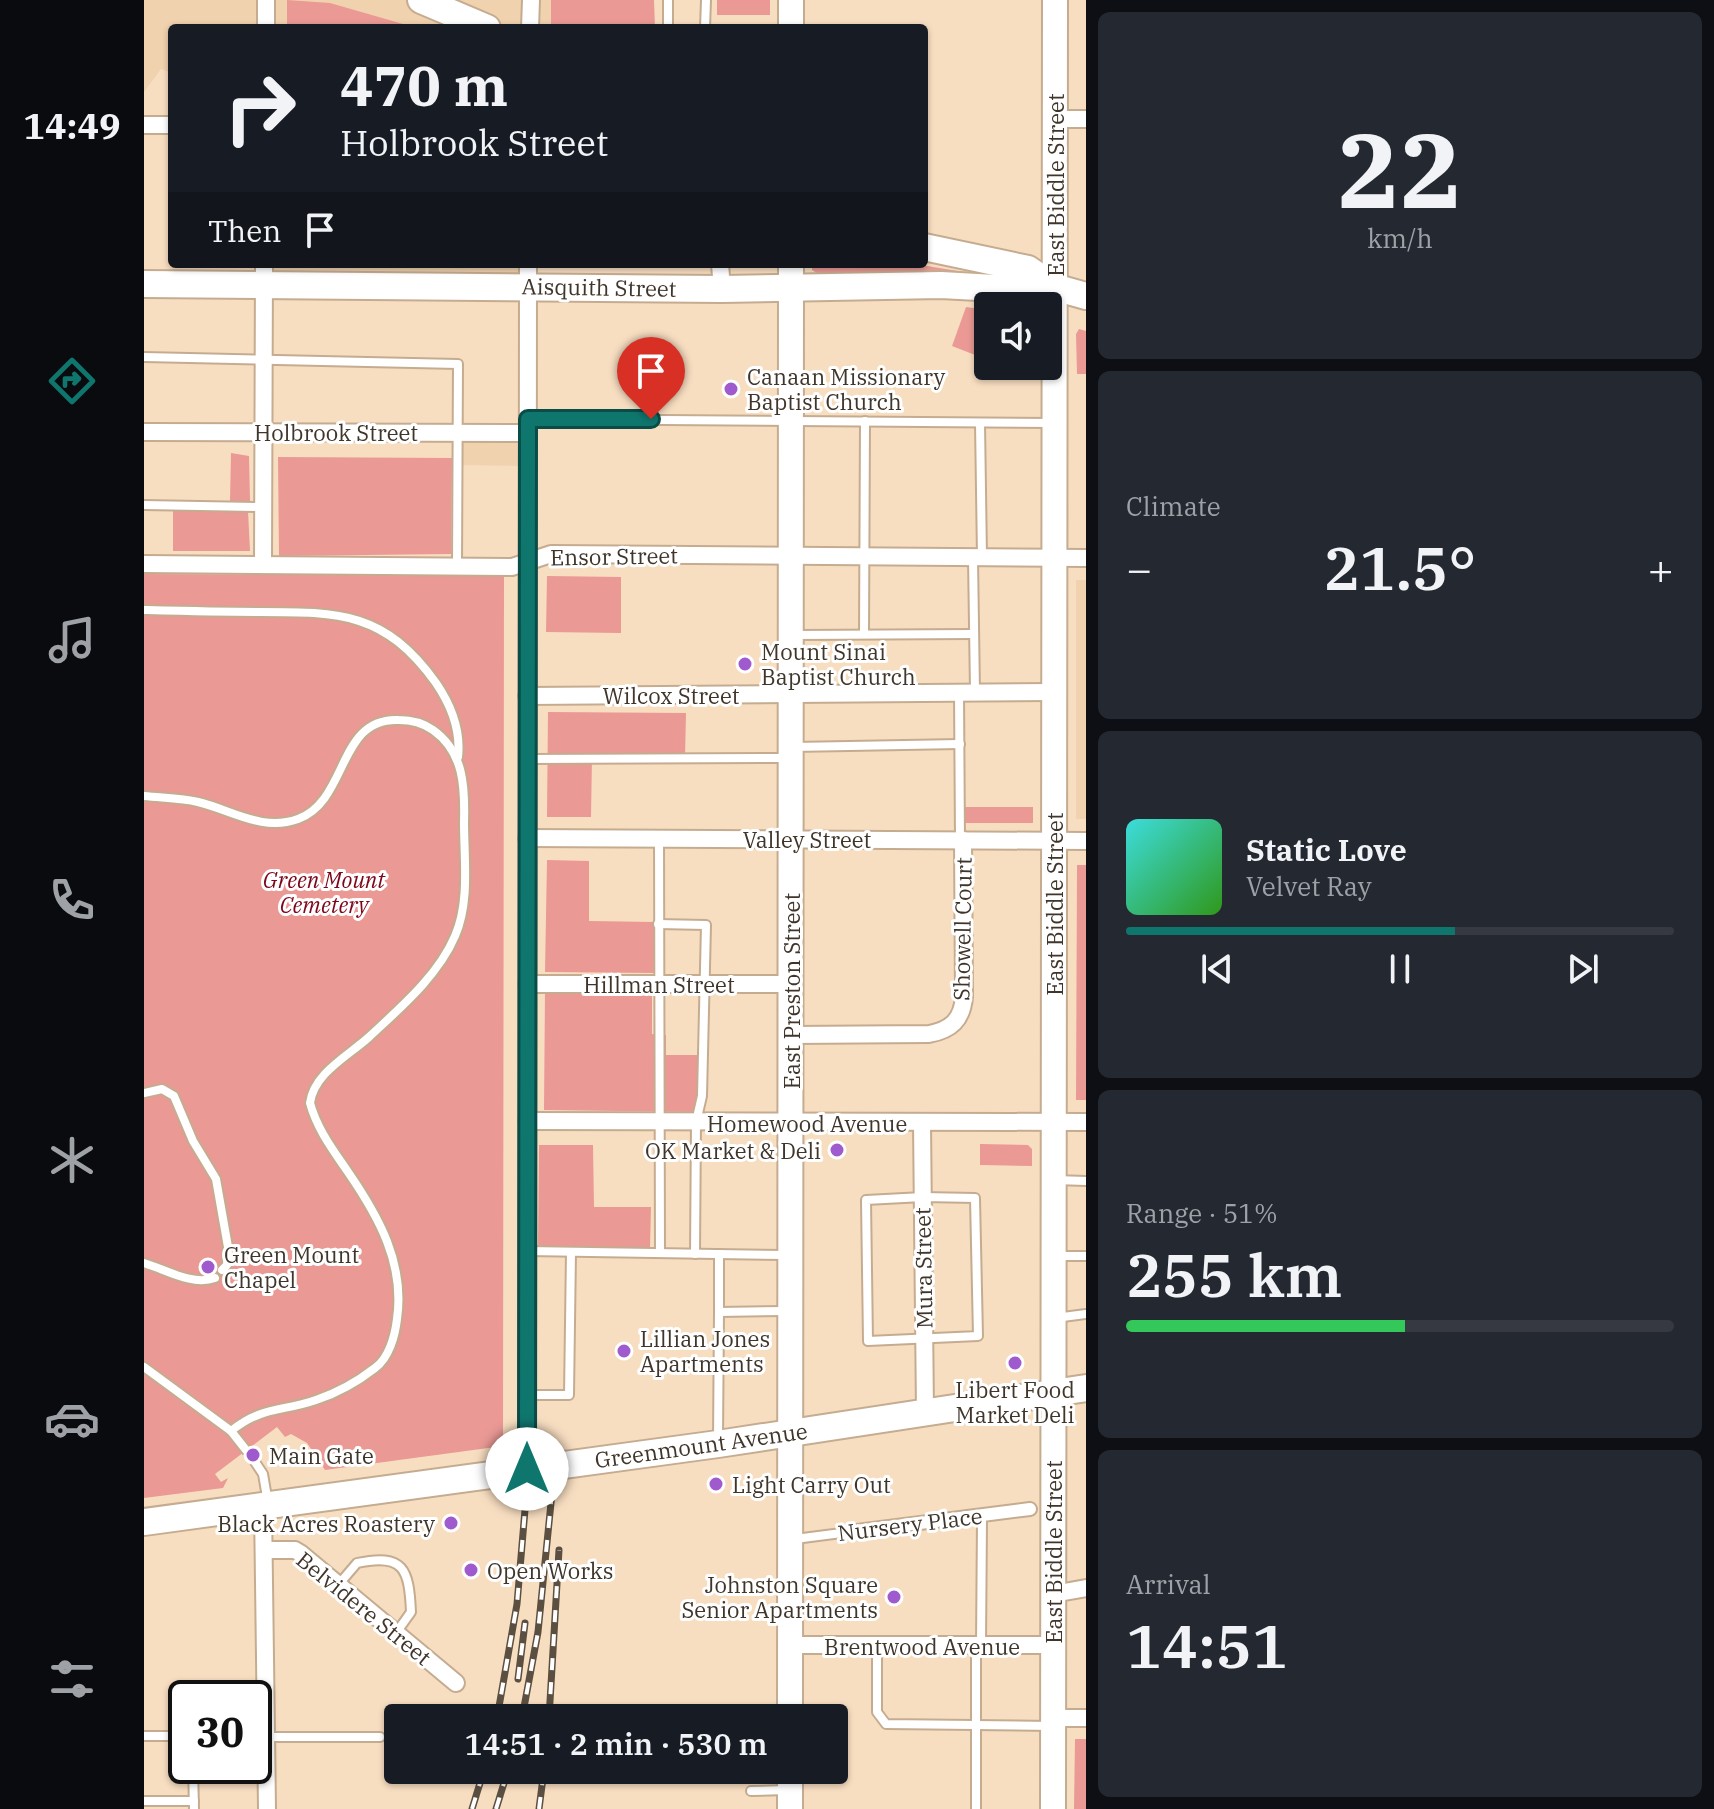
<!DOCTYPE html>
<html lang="en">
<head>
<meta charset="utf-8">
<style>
  body { margin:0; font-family:"IBM Plex Serif",serif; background:#242831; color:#f1f3f6; height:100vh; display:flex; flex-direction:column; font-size:30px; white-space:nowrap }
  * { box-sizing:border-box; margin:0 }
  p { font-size:26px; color:#9ea1a6 }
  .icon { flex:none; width:44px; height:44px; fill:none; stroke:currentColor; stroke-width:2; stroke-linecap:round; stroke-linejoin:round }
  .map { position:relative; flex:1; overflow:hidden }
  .side { display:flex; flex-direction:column; gap:12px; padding:12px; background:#0d0f14; width:628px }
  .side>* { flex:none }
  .hud { position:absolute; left:24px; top:24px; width:760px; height:244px; border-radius:8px; box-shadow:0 2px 6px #0004; background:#171b24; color:#f1f3f6; overflow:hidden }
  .buttons { position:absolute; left:830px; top:292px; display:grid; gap:16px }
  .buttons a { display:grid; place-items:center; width:88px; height:88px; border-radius:8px; background:#171b24; box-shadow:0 2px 6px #0004; font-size:40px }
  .speed { position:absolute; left:24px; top:1680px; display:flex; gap:16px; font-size:40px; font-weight:700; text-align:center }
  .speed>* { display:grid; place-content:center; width:104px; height:104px; border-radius:50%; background:#171b24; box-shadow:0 2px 6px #0004; line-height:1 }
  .speed .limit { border:4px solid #111; border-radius:12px; background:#fff; color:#111 }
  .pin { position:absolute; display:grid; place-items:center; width:68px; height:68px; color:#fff; margin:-82px -34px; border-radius:50% 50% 50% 0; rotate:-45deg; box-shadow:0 0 8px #0007 }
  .pin .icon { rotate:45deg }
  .me { position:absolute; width:88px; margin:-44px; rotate:0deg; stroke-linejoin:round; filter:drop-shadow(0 0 6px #0008) }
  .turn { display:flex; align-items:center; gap:28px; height:168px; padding:0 40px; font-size:36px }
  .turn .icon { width:104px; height:104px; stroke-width:2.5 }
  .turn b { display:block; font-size:56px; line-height:68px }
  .then { display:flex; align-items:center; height:76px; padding:0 40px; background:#0003; gap:16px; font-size:30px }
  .big { font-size:60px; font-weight:600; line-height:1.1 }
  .side .widget { flex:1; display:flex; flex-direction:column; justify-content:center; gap:12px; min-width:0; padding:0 28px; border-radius:12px; background:#242831 }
  .side .dial { align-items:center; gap:0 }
  .dial b { font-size:104px; line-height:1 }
  .song { display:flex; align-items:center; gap:24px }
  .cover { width:96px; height:96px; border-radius:12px; background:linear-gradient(135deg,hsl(180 70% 55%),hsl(110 70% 35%)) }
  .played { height:8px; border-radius:4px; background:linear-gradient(90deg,#0f766e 60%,#363941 60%) }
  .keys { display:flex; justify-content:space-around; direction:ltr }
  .heat { display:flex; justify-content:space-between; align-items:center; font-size:44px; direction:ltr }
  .charge { height:12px; border-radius:6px; background:linear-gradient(90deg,#34c759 51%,#363941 0) }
  .trip { position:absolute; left:240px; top:1704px; width:464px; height:80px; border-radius:8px; background:#171b24; box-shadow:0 2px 6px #0004; font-weight:600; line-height:80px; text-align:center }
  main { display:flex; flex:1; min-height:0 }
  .tabs { display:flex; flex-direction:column; width:144px; justify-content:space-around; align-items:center; background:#090b0e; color:#9ea1a6 }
  .tabs .icon { width:56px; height:56px }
  .tabs .active { color:#0f766e }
  .tabs b { font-size:36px; color:#f1f3f6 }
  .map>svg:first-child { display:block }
  .built { fill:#f0d2ae }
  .green { fill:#ea9995 }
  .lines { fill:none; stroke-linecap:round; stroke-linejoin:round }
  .service-casing { stroke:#c5ac90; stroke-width:12 }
  .pedestrian-casing { stroke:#c5ac90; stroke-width:16 }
  .minor-casing { stroke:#c5ac90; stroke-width:20 }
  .secondary-casing { stroke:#c5ac90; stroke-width:28 }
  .primary-casing { stroke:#c5ac90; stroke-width:30 }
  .service { stroke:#fff; stroke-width:8 }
  .pedestrian { stroke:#fff; stroke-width:12 }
  .minor { stroke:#fff; stroke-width:16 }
  .secondary { stroke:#fff; stroke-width:24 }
  .primary { stroke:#fff; stroke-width:26 }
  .rail-casing { stroke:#5b4f41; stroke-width:7 }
  .rail { stroke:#fff; stroke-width:4; stroke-dasharray:12; stroke-linecap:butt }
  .route-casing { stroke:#0a4d48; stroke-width:20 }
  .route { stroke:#0f766e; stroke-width:14 }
  .poi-dot { fill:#9f5ace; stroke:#fff; stroke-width:3 }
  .labels { text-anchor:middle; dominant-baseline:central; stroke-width:6; stroke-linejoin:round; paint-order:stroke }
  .street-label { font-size:22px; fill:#3f352a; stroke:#fff }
  .poi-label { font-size:22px; fill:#3f352a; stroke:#fff; text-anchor:start }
  .park-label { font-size:22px; font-style:italic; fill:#7d0619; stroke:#fff }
</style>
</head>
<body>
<main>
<nav class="tabs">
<b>14:49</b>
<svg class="icon active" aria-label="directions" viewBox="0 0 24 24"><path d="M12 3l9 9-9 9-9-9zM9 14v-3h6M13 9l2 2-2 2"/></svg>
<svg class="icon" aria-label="music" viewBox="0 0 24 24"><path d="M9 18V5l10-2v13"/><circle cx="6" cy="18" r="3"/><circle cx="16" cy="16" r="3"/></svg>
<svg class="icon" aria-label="phone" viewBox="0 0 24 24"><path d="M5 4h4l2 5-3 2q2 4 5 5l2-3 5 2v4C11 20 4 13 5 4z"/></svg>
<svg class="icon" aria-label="climate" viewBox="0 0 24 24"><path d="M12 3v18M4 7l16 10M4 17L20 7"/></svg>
<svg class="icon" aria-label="car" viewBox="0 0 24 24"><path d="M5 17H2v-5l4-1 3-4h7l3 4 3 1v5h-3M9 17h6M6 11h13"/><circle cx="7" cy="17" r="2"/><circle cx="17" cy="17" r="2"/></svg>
<svg class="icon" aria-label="filters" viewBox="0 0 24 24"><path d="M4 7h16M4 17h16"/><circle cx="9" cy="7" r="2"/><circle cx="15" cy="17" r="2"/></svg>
</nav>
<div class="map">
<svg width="942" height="1809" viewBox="0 0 942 1809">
  <rect width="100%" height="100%" fill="#f8dec1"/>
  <g class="built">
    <polygon points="0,0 419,0 447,28 28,28 28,73 17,69 0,92"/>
    <polygon points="125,264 385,264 385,283 124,281"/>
    <polygon points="312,434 385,435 385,466 312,465"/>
    <rect x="932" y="580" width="10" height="239"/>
  </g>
  <g class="green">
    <polygon points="143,0 186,3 273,28 143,28"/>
    <polygon points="407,0 510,0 511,28 407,28"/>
    <rect x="573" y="0" width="53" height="15"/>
    <polygon points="668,264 771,264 814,271 814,277 676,275 668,270"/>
    <polygon points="822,307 844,310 844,360 808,346"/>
    <polygon points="935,329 942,331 942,374 933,374 932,334"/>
    <polygon points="87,453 105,456 106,501 86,501"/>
    <polygon points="134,457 308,458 307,554 135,556"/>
    <polygon points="29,511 104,511 106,551 29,551"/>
    <polygon points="0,574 360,576 359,1446 181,1470 163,1443 147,1434 141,1437 133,1427 71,1474 77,1482 84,1478 79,1488 0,1498"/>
    <polygon points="403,576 477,577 477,633 402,632"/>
    <polygon points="404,712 542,713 541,757 448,757 447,817 403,817"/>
    <rect x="819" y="807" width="70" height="16"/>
    <polygon points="403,860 445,861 445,921 511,922 511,973 401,972"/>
    <polygon points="933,865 942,865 942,1100 932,1100"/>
    <polygon points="401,993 508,995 508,1034 522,1035 522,1055 555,1055 554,1100 550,1112 400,1110"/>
    <polygon points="836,1144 884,1145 888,1149 888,1166 836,1165"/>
    <polygon points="395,1145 449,1145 450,1207 507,1207 506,1248 394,1247"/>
    <polygon points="931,1739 942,1739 942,1809 930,1809"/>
  </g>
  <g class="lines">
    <g class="service-casing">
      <g id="service">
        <polyline points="524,0 524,28"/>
        <polyline points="561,28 562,0"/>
        <polyline points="0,357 314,364 313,566"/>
        <polyline points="384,419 910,423"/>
        <polyline points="836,423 838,557"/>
        <polyline points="0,505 119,507"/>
        <polyline points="829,558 831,692"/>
        <path d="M0 610C39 611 77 612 116 612 196 612 241 612 292 683 307 705 317 730 314 757"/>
        <polyline points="720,634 721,421"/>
        <polyline points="651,635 830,634"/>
        <polyline points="815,693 816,840"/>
        <polyline points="649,747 816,744"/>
        <polyline points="384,759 643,758"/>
        <path d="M0 796C18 798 37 798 54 802 88 810 118 832 154 819 205 800 193 717 255 720 267 720 279 723 289 730 320 752 321 787 320 822 320 859 326 902 311 936 294 976 256 1008 225 1037 204 1056 170 1073 166 1103 173 1129 189 1150 204 1172 235 1217 261 1264 253 1319 251 1336 245 1358 231 1368 213 1382 193 1393 172 1400 137 1412 118 1406 87 1431"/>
        <polyline points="515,838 516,1253"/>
        <polyline points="514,924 562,925 558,1096 552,1122 551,1254"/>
        <polyline points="0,1093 18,1089 30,1096 49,1141 72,1179 84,1247 83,1265 78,1270"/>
        <polyline points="911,1180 942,1181"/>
        <polygon points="779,1197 831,1198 834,1336 724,1341 722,1200"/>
        <polyline points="383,1251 642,1255"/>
        <polyline points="911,1256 942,1256"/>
        <path d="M0 1263C23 1270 48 1286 71 1278"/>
        <polyline points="575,1312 575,1254"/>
        <polyline points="911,1318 942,1314"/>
        <polyline points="0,1367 87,1431 102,1450"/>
        <polyline points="383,1395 425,1395 427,1252"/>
        <polyline points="574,1439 575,1312 642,1311"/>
        <polyline points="111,1462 119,1474 124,1503"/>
        <polyline points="651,1539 713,1531"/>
        <path d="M195 1584 213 1563C260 1553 265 1569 267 1612L252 1633"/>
        <polyline points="733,1645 733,1712 742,1724 908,1726"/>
        <polyline points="837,1645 838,1521"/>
        <polyline points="0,1736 42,1736"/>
        <polyline points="110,1737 236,1737"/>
        <polyline points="49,1766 50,1809"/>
        <polyline points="607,1791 642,1790"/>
        <polyline points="0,1801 50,1801"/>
        <polyline points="832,1809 832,1645"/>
      </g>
    </g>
    <g class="pedestrian-casing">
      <polyline id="pedestrian" points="713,1531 886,1509"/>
    </g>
    <g class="minor-casing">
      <g id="minor">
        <polyline points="122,28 122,0"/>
        <polyline points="386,28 387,0"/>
        <polyline points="911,119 942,119"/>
        <polyline points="0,125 28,125"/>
        <polyline points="576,264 578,289"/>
        <polyline points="0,432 384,433"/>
        <polyline points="0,564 368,567 407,554 942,558"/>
        <polyline points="119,565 120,264"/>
        <polyline points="383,696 910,692"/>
        <polyline points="383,838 942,841"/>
        <polyline points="383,984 647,984"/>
        <path d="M647 1035 785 1034C807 1030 818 1020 820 997L819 840"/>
        <polyline points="383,1121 942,1122"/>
        <polyline points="778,1123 781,1412"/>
        <polyline points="383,1469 384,264"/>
        <polyline points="119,1507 123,1809"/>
        <polyline points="122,1550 151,1550 156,1553 312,1683"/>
        <polyline points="909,1594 942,1588"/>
        <polyline points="646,1645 909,1645"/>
        <polyline points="909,1718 942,1718"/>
      </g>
    </g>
    <g class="secondary-casing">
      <g id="secondary">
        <polyline points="647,28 647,0"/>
        <polyline points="646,1718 647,264"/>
        <polyline points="646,1809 646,1770"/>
        <polyline points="909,1809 911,0"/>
      </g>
    </g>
    <g class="primary-casing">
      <g id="primary">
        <polyline points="277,0 343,28"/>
        <polyline points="780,247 884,269 910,287 942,296"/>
        <polyline points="0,284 578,289 797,285 886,290 910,287"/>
        <polyline points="0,1522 574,1444 942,1388"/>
      </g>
    </g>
    <use href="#service" class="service"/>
    <use href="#pedestrian" class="pedestrian"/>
    <use href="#minor" class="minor"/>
    <use href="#secondary" class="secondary"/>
    <use href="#primary" class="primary"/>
    <g class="rail-casing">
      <g id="rail">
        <polyline points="374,1679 381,1623"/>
        <polyline points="353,1718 373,1604 382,1498"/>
        <polyline points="378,1718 394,1632 408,1493"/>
        <polyline points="405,1718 415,1550"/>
        <polyline points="328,1809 340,1770"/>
        <polyline points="352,1809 364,1770"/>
        <polyline points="395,1809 400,1770"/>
      </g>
    </g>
    <use href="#rail" class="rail"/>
  </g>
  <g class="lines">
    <g class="route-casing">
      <polyline id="route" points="383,1469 384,419 507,419"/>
    </g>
    <use href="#route" class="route"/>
  </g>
  <g class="poi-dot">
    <circle cx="587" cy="389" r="8"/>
    <circle cx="601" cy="664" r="8"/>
    <circle cx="693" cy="1150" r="8"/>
    <circle cx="64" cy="1267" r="8"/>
    <circle cx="480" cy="1351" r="8"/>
    <circle cx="871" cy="1363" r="8"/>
    <circle cx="109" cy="1455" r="8"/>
    <circle cx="572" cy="1484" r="8"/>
    <circle cx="307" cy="1523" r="8"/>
    <circle cx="327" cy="1570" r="8"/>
    <circle cx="750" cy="1597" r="8"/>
  </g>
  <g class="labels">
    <g class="street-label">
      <text transform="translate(911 185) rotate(-90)">East Biddle Street</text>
      <text transform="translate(455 287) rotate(1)">Aisquith Street</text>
      <text x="192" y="432">Holbrook Street</text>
      <text transform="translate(470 556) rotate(-1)">Ensor Street</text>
      <text x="527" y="695">Wilcox Street</text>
      <text x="663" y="839">Valley Street</text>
      <text transform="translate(910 904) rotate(-90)">East Biddle Street</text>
      <text transform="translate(818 929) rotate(-89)">Showell Court</text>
      <text x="515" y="984">Hillman Street</text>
      <text transform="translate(647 991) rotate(-90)">East Preston Street</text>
      <text x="663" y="1123">Homewood Avenue</text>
      <text transform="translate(779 1268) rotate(-91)">Mura Street</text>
      <text transform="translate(557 1445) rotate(-8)">Greenmount Avenue</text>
      <text transform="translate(766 1524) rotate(-7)">Nursery Place</text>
      <text transform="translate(909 1552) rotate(-90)">East Biddle Street</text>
      <text transform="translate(220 1608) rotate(39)">Belvidere Street</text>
      <text x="778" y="1646">Brentwood Avenue</text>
    </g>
    <g class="poi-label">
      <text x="603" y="376">Canaan Missionary<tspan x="603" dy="25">Baptist Church</tspan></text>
      <text x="617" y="651">Mount Sinai<tspan x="617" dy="25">Baptist Church</tspan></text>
      <text x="677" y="1150" text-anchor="end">OK Market &amp; Deli</text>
      <text x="80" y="1254">Green Mount<tspan x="80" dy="25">Chapel</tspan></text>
      <text x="496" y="1338">Lillian Jones<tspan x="496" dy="25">Apartments</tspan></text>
      <text x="871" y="1389" text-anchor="middle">Libert Food<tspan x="871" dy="25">Market Deli</tspan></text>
      <text x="125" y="1455">Main Gate</text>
      <text x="588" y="1484">Light Carry Out</text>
      <text x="291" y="1523" text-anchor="end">Black Acres Roastery</text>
      <text x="343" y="1570">Open Works</text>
      <text x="734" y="1584" text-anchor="end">Johnston Square<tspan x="734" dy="25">Senior Apartments</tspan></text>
    </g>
    <g class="park-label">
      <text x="180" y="879">Green Mount<tspan x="180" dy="25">Cemetery</tspan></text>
    </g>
  </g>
</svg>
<div class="buttons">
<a><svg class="icon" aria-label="sound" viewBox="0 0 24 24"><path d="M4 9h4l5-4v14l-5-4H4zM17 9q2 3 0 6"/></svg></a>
</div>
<div class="speed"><div class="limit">30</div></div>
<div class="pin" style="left:507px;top:419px;background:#d93025"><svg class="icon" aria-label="arrive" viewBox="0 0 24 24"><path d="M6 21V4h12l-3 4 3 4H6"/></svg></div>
<svg class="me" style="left:383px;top:1469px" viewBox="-20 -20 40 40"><circle r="19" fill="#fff"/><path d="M0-13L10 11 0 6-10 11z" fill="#0f766e"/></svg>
<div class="trip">14:51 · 2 min · 530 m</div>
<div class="hud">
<div class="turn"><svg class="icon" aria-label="right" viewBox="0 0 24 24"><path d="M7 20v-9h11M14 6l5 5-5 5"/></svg><div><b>470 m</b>Holbrook Street</div></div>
<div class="then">Then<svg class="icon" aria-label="arrive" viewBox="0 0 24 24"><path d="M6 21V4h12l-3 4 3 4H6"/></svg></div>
</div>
</div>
<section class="side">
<div class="widget dial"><b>22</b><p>km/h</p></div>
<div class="widget"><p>Climate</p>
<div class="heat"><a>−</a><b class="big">21.5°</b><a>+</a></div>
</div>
<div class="widget">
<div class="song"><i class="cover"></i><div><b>Static Love</b><p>Velvet Ray</p></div></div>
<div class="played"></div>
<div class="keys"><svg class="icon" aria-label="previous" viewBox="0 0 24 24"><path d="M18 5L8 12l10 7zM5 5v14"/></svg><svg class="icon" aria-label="pause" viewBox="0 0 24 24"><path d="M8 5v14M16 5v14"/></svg><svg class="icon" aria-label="next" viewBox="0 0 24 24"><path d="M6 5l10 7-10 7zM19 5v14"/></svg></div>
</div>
<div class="widget"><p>Range · 51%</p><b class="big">255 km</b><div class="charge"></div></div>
<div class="widget"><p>Arrival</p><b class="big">14:51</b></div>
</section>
</main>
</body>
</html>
